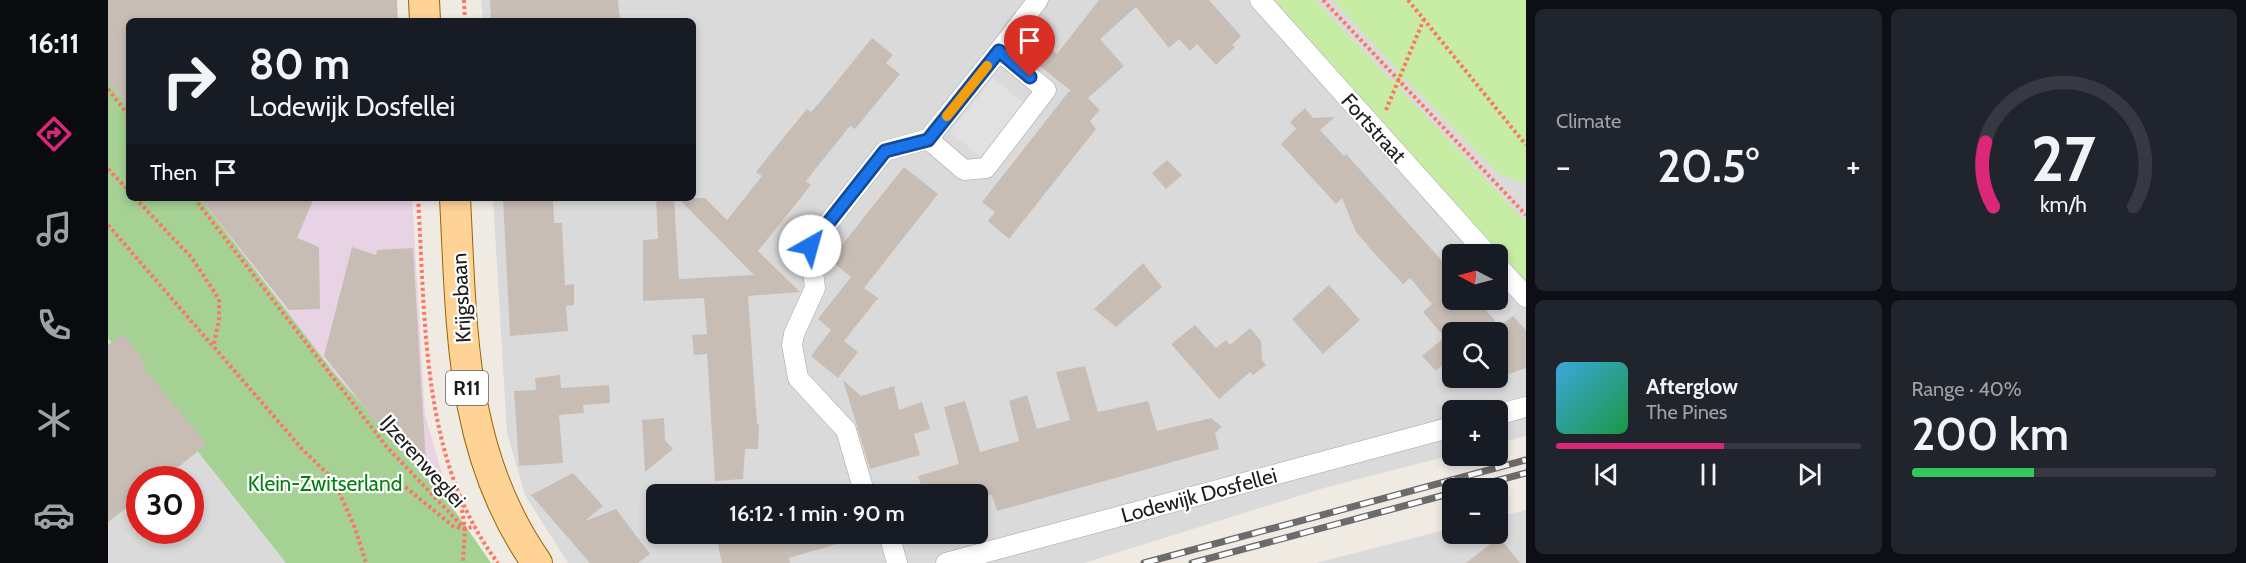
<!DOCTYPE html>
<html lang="en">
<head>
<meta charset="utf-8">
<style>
  body { margin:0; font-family:Cabin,sans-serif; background:#20242c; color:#f1f3f6; height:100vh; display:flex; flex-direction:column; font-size:22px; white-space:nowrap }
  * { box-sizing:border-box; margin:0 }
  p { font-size:20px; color:#9ea1a6 }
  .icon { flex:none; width:33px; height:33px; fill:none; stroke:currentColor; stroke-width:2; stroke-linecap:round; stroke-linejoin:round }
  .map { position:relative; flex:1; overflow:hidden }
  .drawer { display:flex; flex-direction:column; gap:9px; padding:9px; background:#0d0f14; width:720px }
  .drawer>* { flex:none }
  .hud { position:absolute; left:18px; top:18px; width:570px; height:183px; border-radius:9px; box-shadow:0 3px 9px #0003; background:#171b24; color:#f1f3f6; overflow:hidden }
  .needle { width:39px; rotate:276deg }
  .tools { position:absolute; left:1334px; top:244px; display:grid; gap:12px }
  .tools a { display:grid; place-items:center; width:66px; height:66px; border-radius:9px; background:#171b24; box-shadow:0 3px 9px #0003; font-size:30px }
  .speed { position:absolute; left:18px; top:466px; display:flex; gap:12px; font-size:30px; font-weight:700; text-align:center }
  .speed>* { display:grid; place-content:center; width:78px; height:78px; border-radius:50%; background:#171b24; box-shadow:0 3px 9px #0003; line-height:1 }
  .speed .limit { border:9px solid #d22; background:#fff; color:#111 }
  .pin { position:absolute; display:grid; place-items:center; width:51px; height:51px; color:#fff; margin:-62px -26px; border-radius:50% 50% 50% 0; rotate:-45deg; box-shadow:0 0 6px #0007 }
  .pin .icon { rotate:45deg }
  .me { position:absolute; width:66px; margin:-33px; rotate:38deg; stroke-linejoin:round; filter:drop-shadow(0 0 4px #0008) }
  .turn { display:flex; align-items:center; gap:21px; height:126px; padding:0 24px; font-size:27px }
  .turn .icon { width:78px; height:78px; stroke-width:2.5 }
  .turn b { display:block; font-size:42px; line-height:51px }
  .then { display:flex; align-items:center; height:57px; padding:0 24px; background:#0003; gap:12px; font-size:22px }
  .big { font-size:45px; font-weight:600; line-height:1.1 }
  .drawer .card { flex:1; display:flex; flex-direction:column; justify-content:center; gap:9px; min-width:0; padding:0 21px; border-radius:9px; background:#20242c }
  .drawer .dial { align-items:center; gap:0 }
  .dial svg { height:156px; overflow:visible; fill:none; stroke:#363941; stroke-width:7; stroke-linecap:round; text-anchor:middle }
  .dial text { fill:#f1f3f6; stroke:none }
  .song { display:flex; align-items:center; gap:18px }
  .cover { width:72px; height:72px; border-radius:9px; background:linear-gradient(135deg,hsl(200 70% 55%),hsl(140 70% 35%)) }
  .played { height:6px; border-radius:3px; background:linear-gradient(90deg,#db2777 55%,#363941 55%) }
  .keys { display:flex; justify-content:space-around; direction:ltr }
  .heat { display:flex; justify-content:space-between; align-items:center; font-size:33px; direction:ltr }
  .charge { height:9px; border-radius:4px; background:linear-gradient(90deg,#34c759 40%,#363941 0) }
  .drawer .tiles { flex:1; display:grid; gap:9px; grid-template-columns:repeat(2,1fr) }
  .trip { position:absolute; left:538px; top:484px; width:342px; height:60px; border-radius:9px; background:#171b24; box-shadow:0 3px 9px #0003; font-weight:600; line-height:60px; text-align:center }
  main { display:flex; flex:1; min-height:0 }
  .tab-bar { display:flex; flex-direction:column; width:108px; justify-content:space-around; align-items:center; background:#090b0e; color:#9ea1a6 }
  .tab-bar .icon { width:42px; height:42px }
  .tab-bar .on { color:#db2777 }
  .tab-bar b { font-size:27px; color:#f1f3f6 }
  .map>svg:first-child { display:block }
  .residential { fill:#dbdada; fill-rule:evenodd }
  .industrial { fill:#e8d3e4 }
  .grass { fill:#c7eca4 }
  .forest { fill:#a5d194 }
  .parking { fill:#e1e1e1 }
  .building { fill:#c7bdb5 }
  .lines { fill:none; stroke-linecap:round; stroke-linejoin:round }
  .street-casing { stroke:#a4a4a4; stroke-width:21 }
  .primary-casing { stroke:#956500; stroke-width:32 }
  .path { stroke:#ff7462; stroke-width:4; stroke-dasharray:3 3; stroke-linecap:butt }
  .street { stroke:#fff; stroke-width:20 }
  .primary { stroke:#ffd396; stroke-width:30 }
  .rail-casing { stroke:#6b6b6b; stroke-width:7 }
  .rail { stroke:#fff; stroke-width:4.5; stroke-dasharray:14; stroke-linecap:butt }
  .route-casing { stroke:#114b97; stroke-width:15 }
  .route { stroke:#1a73e8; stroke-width:10 }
  .slow { stroke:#f59e0b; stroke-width:10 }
  .labels { text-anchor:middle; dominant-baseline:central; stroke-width:4.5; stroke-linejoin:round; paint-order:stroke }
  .shield { fill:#fff; stroke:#616161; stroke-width:1.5 }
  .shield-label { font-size:20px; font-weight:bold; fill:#1d1d1d }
  .street-label { font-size:21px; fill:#1d1d1d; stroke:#fff }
  .park-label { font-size:21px; fill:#058010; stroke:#fff }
</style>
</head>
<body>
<main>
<nav class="tab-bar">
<b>16:11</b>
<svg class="icon on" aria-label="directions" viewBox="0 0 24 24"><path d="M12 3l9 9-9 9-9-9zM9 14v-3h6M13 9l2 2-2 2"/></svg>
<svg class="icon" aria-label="music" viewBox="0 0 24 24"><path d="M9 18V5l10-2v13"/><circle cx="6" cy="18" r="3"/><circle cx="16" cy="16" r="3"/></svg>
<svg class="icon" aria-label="phone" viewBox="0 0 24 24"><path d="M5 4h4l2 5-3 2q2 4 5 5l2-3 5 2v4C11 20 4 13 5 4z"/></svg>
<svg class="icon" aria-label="climate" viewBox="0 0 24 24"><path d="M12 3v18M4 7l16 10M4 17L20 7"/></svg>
<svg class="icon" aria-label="car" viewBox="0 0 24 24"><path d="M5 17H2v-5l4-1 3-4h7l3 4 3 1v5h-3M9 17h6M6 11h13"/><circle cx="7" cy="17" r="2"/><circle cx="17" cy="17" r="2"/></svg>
</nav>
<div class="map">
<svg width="1418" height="563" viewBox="0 0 1418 563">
  <rect width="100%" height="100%" fill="#efeae2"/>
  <g class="residential">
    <path d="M373 0H1418V436L1389 444V411H1344V455L1216 488 976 563H460L417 495 399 433 385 198H585V21H375ZM1344 255H1389V300H1344ZM1344 333H1389V378H1344ZM549 495H870V534H549Z"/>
    <path d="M0 338 178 563H0ZM32 480H82V531H32Z"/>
    <polygon points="1418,510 1418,563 1208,563 1344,528 1344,534 1389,534 1389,517"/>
  </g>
  <polygon class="industrial" points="92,198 304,198 317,415 343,505 227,374"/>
  <polygon class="grass" points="1167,0 1207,0 1284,82 1290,70 1225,0 1418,0 1418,184 1391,174 1296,77 1291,88 1418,222 1418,284"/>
  <polygon class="forest" points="0,81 21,107 21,198 92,198 227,374 343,505 383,563 178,563 0,338"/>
  <polygon class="parking" points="885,78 916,103 873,157 842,132"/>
  <g class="building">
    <polygon points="0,0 289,0 290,21 21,21 21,108 0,81"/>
    <polygon points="382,0 510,0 512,21 383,21"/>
    <polygon points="991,0 1101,0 1133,36 1124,45 1127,47 1108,65 1089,44 1082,51 1071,39 1061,48 1028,7 992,39 1016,66 980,98 992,110 982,121 988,129 901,239 880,221 887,212 874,202 962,90 909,48 921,32 949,54"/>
    <polygon points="764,38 785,55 778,63 792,74 747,129 742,126 713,162 698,181 703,185 650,251 692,292 640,296 649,424 651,424 650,449 637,449 635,479 607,481 599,354 586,355 584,335 599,334 596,298 535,301 535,240 550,239 548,198 566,198 571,279 646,275 570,198 597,198 619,220 654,176 648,172 663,153 699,109 703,112 713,101"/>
    <polygon points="1197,108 1205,118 1227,117 1212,130 1236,156 1238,154 1344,272 1344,300 1368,300 1386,319 1389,328 1405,316 1418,330 1418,368 1389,378 1389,333 1344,333 1344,356 1328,371 1314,356 1342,333 1333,333 1315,312 1324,304 1302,278 1295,284 1266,253 1248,232 1234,198 1228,204 1173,144 1188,129 1182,122"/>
    <polygon points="1059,160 1074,175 1058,189 1044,173"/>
    <polygon points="796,167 830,194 756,288 770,298 736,341 750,352 730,378 703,356 723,330 710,319 743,277 722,260"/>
    <polygon points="92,198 206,198 189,238 211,247 212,309 181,310"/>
    <polygon points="395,198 445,198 446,223 454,223 457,285 466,284 466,305 458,306 460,331 402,336"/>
    <polygon points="244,247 268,255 269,250 305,248 319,479 293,427 273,428 216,356"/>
    <polygon points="1035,263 1054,287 1008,327 986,309"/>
    <polygon points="1221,285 1252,320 1215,354 1184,319"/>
    <polygon points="1087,325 1108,348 1118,340 1122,345 1142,328 1153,341 1154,360 1158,365 1145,375 1142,372 1111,399 1063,344"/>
    <polygon points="15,334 39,365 35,368 99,444 54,480 32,480 32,497 0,522 0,345"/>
    <polygon points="977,366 990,412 1040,401 1049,431 1103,418 1114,427 1107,433 1111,449 889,511 884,495 816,495 810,476 851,464 836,407 857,401 872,452 911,441 901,401 919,395 929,429 962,420 948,372"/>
    <polygon points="452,375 453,388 501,385 502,403 475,405 476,413 451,415 455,463 411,466 406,391 428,390 427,378"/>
    <polygon points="735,380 753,396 786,386 791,410 814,402 822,429 806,434 812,455 762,469"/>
    <polygon points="556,418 557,440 565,449 537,472 534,420"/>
    <polygon points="465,473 495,506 477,521 508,509 542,554 530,563 482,563 423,495"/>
    <polygon points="619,534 746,534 746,539 681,558 682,563 614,563 609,541 621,538"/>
    <polygon points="1391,537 1412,563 1358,563"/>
  </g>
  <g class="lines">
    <g class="street-casing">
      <g id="street">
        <polyline points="1152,0 1380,255"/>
        <polyline points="891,51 930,0"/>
        <polyline points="1389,265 1418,297"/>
        <polyline points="1389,415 1418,407"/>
        <polyline points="757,495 738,430 690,378 684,345 686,334 707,288 702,246 777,151 820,139 891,51 938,90 878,168 856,170 820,139"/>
        <polyline points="781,534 789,563"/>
        <polyline points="838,563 1344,427"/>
      </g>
    </g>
    <g class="primary-casing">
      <g id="primary">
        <polyline points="316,0 317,21"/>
        <path d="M347 198C354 327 351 452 429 563"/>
      </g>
    </g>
    <g class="path">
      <polyline points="356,0 357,21"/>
      <polyline points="1215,0 1418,215"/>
      <polyline points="1300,0 1418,145"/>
      <polyline points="0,89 21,116"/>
      <polyline points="1278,110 1316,19"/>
      <polyline points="0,169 21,191"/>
      <polyline points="27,198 84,258 111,299 111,320 106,344"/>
      <polyline points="86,198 278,446 357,529"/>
      <path d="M310 198C318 321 312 460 390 563"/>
      <polyline points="0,225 195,450 226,480 234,483 246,485 272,482 295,485 346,527 357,529 367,526"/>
      <polyline points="226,481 247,528 258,563"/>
      <polyline points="353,504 357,529 355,563"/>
    </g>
    <use href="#street" class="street"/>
    <use href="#primary" class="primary"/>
    <g class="rail-casing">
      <g id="rail">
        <polyline points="1358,489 1418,473"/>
        <polyline points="1036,563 1418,460"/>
        <polyline points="1084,563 1344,493"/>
      </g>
    </g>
    <use href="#rail" class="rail"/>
  </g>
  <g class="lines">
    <g class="route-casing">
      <polyline id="route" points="702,246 777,151 820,140 891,51 922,77"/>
    </g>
    <use href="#route" class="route"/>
    <polyline class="slow" points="839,116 879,66"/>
  </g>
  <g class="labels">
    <rect class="shield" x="338" y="371" width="42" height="34" rx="4.5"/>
    <g class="shield-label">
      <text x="359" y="388">R11</text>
    </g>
    <g class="street-label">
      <text transform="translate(1266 128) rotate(48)">Fortstraat</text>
      <text transform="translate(353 298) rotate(-93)">Krijgsbaan</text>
      <text transform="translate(315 461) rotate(48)">IJzerenweglei</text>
      <text transform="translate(1091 495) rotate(-15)">Lodewijk Dosfellei</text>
    </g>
    <g class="park-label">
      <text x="217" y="483">Klein-Zwitserland</text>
    </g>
  </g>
</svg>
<div class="tools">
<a><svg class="needle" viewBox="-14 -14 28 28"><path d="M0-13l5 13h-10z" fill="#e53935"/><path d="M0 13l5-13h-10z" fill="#9ea1a6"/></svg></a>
<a><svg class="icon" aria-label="search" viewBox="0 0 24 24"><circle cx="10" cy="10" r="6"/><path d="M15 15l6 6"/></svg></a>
<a>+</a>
<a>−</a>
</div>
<div class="speed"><div class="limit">30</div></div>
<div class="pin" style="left:922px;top:77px;background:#d93025"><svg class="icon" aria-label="arrive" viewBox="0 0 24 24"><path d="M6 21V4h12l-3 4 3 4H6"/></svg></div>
<svg class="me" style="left:702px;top:246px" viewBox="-20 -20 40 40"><circle r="19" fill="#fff"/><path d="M0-13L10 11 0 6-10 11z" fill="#1a73e8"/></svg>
<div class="trip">16:12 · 1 min · 90 m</div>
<div class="hud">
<div class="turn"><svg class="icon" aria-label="right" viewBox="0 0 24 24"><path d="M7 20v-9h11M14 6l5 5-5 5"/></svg><div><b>80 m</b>Lodewijk Dosfellei</div></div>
<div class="then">Then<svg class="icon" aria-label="arrive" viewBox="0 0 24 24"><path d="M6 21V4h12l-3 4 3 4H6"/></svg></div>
</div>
</div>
<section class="drawer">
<div class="tiles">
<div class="card"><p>Climate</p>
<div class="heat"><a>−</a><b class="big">20.5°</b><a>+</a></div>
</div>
<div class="card dial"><svg viewBox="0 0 100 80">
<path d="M14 69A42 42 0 1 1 86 69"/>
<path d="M14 69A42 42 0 0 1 10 36" stroke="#db2777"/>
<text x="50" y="56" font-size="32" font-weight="700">27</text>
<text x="50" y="72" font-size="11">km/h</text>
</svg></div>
<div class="card">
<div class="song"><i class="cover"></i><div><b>Afterglow</b><p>The Pines</p></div></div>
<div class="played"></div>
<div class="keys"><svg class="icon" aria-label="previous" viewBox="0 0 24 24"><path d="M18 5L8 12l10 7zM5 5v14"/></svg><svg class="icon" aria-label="pause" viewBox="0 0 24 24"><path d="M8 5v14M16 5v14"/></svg><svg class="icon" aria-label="next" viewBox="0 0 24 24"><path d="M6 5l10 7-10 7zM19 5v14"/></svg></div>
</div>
<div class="card"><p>Range · 40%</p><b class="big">200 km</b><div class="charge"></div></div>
</div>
</section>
</main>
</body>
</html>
